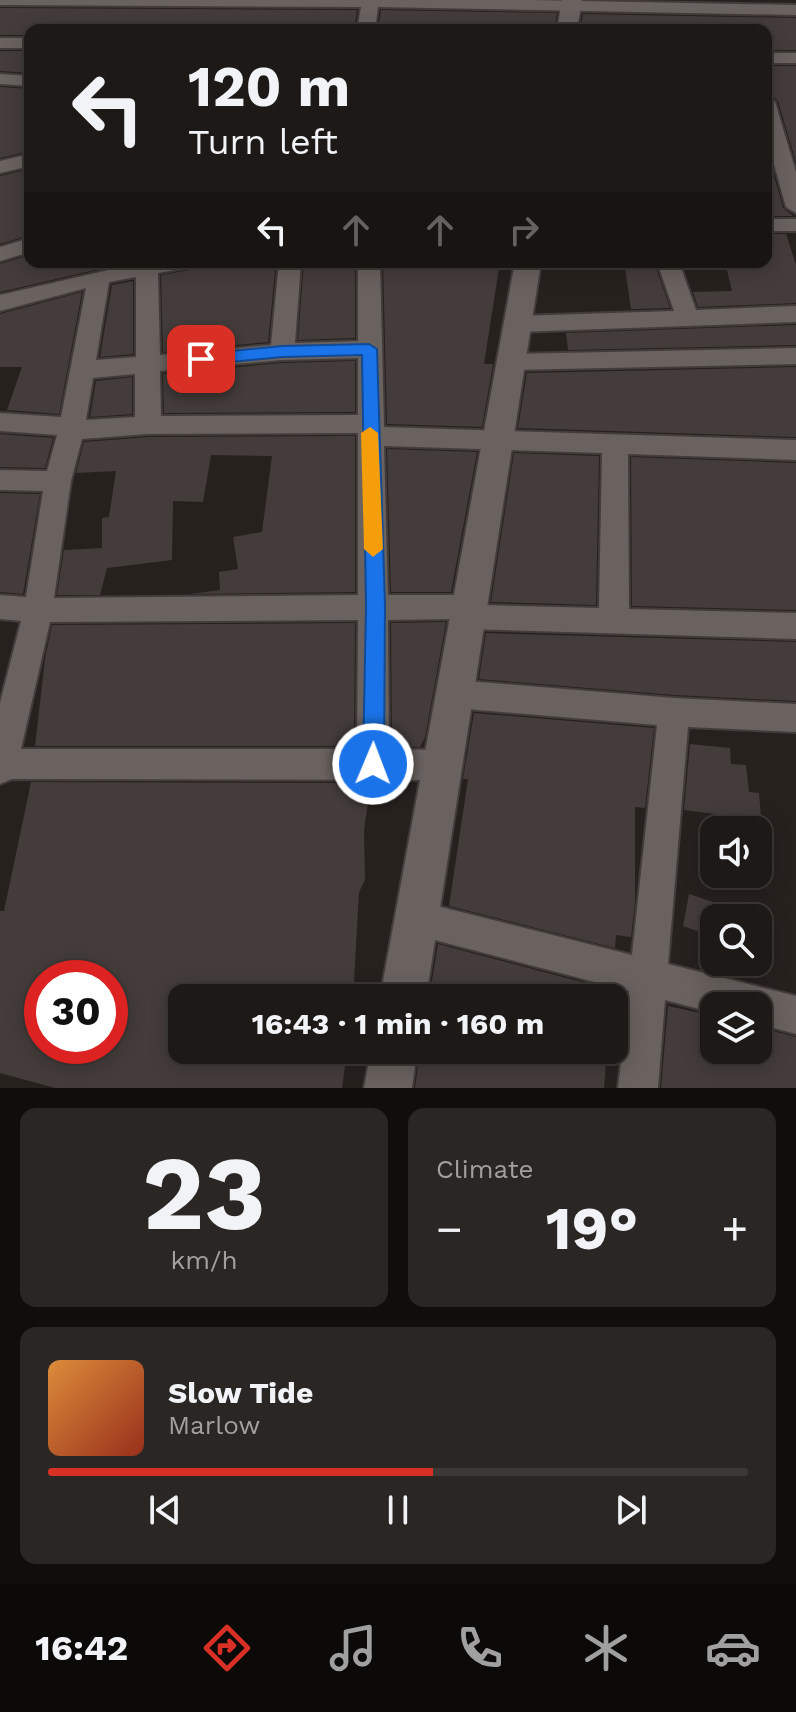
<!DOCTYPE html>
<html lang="en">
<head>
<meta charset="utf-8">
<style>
  body { margin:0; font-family:"Work Sans",sans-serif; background:#2a2623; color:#f1f3f6; height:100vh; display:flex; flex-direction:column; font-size:30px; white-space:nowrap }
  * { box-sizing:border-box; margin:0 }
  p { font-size:26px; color:#a0a0a1 }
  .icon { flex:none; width:44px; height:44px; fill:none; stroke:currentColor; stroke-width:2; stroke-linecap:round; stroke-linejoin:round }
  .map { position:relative; height:1088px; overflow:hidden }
  .sheet { display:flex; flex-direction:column; gap:20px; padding:20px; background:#100e0c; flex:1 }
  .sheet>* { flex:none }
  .guide { position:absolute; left:24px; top:24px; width:748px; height:244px; border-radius:16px; box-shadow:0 4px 20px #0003,0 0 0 2px #3b3835; background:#1d1916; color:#f1f3f6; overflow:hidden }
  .buttons { position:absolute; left:700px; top:816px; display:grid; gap:16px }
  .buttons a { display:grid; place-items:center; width:72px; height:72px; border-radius:16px; background:#1d1916; box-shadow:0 4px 20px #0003,0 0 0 2px #3b3835; font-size:40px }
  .speed { position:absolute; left:24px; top:960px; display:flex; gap:16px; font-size:40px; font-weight:700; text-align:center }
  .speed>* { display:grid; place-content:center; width:104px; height:104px; border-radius:50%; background:#1d1916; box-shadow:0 4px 20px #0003,0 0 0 2px #3b3835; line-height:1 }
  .speed .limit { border:12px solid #d22; background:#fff; color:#111 }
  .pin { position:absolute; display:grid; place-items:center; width:68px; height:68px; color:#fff; margin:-34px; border-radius:16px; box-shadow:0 4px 12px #0006 }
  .me { position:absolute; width:88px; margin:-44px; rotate:1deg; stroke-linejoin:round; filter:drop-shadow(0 0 6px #0008) }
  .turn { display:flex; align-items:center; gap:28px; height:168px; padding:0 32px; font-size:36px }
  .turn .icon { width:104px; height:104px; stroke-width:2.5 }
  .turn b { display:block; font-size:56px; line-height:68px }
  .lanes { display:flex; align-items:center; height:76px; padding:0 32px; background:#0003; justify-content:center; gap:40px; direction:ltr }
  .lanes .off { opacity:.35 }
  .big { font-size:60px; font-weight:700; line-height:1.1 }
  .sheet .card { flex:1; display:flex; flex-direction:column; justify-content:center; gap:12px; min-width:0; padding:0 28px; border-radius:16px; background:#2a2623 }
  .sheet .dial { align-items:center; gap:0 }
  .dial b { font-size:104px; line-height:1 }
  .song { display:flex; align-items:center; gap:24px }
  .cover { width:96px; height:96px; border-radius:12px; background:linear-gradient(135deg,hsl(30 70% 55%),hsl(10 70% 35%)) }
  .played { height:8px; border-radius:4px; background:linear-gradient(90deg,#d93025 55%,#3b3835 55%) }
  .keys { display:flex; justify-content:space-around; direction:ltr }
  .heat { display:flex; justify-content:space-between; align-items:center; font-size:44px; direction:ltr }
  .sheet .tiles { flex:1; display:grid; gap:20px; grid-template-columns:1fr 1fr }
  .card:last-child { grid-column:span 2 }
  .trip { position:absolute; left:168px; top:984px; width:460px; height:80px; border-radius:16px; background:#1d1916; box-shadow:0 4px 20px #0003,0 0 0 2px #3b3835; font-weight:700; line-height:80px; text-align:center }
  .menu { display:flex; height:128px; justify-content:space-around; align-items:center; background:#0c0a09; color:#a0a0a1 }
  .menu .icon { width:56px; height:56px }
  .menu .active { color:#d93025 }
  .menu b { font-size:36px; color:#f1f3f6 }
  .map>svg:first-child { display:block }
  .building { fill:#433c3a; fill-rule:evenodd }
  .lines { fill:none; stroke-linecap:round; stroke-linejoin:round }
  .minor-casing { stroke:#423c3a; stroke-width:4 }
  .tertiary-casing { stroke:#423c3a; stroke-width:4 }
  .minor { fill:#69625f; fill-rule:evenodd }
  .tertiary { fill:#69625f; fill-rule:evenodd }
  .route { fill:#1a73e8; stroke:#114b97; stroke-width:2 }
  .slow { fill:#f59e0b }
</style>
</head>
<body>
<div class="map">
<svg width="796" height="1088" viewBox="0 0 796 1088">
  <rect width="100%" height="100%" fill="#27211e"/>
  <g class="building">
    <polygon points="0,8 357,10 354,30 30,30 30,35 0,35"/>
    <polygon points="381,10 557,13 554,30 378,30"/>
    <polygon points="583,14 796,18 796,50 766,50 766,30 580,30"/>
    <polygon points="0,51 30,51 30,73 0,71"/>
    <polygon points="766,66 796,66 796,162 778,101 766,90"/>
    <polygon points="0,87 30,89 30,151 0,158"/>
    <polygon points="766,147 783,208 793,216 766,216"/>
    <polygon points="30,169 30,235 0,244 0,176"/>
    <polygon points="766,234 786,234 796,265 796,303 698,307 693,292 732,291 725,262 766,262"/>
    <polygon points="30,255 30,262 104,262 104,268 0,292 0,264"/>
    <polygon points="235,262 276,262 268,342 163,352 161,275"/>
    <polygon points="304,262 355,262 355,338 298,340"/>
    <polygon points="383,262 500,262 484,364 493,364 482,427 387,424"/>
    <polygon points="624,262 654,262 670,308 601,310 631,309"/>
    <polygon points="133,281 133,354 100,357 112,285"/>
    <polygon points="82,292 59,414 7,410 22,367 0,367 0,314"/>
    <polygon points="796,325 796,345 568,350 566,333"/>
    <polygon points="355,361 355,412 164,413 163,374 282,363"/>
    <polygon points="796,367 796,437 518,428 527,373"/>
    <polygon points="132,377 132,414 90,417 96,381"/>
    <polygon points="0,434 53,438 45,468 0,467"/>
    <polygon points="355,436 355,592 190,594 220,590 219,572 238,569 233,537 262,532 272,456 211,455 203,502 173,501 172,560 107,568 100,595 57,595 64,550 102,548 102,518 109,517 116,471 76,473 84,442 148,437"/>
    <polygon points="387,449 477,452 451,592 391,592"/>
    <polygon points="514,453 599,456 596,605 491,602"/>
    <polygon points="631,457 796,463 796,610 632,606"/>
    <polygon points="0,493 40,494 23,594 0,592"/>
    <polygon points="446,622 425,737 420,747 392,746 391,623"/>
    <polygon points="355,623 354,746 35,746 45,659 52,625"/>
    <polygon points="486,633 796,642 796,701 674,695 479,679"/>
    <polygon points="474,713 654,728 645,808 635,807 635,903 631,937 616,935 615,948 449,906 468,779 463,779"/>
    <polygon points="690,744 730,748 731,764 746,765 749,792 759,793 762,830 716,830 715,814 684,810"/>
    <path d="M31 782 371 783 364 830 365 880 359 892 353 998H182V1050H347L342 1088H55L0 1073V911H4ZM42 978H110V1046H42Z"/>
    <polygon points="689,894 773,922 769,956 758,952 758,918 714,918 714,937 683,926"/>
    <polygon points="438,944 612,990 611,998 429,998"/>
    <polygon points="668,1006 714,1016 714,1050 758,1050 758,1027 796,1037 796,1088 661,1088"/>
    <polygon points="420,1050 607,1050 604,1088 415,1088"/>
  </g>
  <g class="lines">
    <g class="minor-casing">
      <g id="minor">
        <polygon points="0,0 531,0 796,5 796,15 378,7 375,30 357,30 361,7 0,5"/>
        <rect x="0" y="38" width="30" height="10"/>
        <rect x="766" y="53" width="30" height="10"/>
        <polygon points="0,74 30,76 30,86 0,84"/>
        <polygon points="766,96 775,102 796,172 796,213 786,207 766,136"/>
        <polygon points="30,154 30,166 0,173 0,161"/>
        <rect x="766" y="219" width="30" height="12"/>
        <polygon points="30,238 30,252 0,261 0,247"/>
        <path d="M143 262H193L190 267 158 273 160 355 271 345 279 262H301L295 343 358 341V262H380L384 427 796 440V460L628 454 629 609 796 613V639L467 629 457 626 453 619 388 620 389 749 442 750 454 754 458 765 454 776 442 780 12 779 0 784V703L21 621 0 619V595L26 597 43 491 0 490V470L47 471 57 435 0 431V413L61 417 86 288 0 311V295ZM136 277V357L96 360 109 282ZM358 358V415L161 416 160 371 282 360ZM135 374V417L86 420 93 378ZM358 433V595L54 598 71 481 82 439 148 434ZM384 446 602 453 599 608 483 605 479 598 469 595H388ZM358 620 357 749H21L50 622Z"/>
        <polygon points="657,262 679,262 696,310 796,306 796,322 517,332 509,330 505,324 509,318 517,316 674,311"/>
        <polygon points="796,348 796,364 511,370 502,368 499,362 502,356 511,354"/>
        <polygon points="455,680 674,698 796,704 796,732 688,727 668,964 796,996 796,1034 758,1024 758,1006 714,1006 714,1013 665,1000 658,1088 618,1088 629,991 404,932 399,919 404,906 417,901 632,955 657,725 455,708 444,704 439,694 444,684"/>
      </g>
    </g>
    <g class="tertiary-casing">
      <g id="tertiary">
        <polygon points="562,0 582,0 577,30 557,30"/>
        <polygon points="515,262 541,262 426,998 380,998"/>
        <polygon points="371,1050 417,1050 412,1088 364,1088"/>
      </g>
    </g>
    <use href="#minor" class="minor"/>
    <use href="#tertiary" class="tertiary"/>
  </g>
  <polygon class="route" points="369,344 377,349 385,606 384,764 381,771 373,774 366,771 363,764 366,606 362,355 282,357 201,365 194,359 201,354 282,346"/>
  <polygon class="slow" points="370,427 378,433 383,549 373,557 364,549 361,433"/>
</svg>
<div class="buttons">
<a><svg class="icon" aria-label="sound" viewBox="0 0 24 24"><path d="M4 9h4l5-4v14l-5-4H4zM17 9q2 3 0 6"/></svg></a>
<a><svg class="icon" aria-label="search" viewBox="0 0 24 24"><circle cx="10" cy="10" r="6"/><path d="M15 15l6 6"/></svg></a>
<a><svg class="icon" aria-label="layers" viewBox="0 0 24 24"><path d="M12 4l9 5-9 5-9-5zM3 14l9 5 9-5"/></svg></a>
</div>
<div class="speed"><div class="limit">30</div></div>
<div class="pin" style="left:201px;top:359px;background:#d93025"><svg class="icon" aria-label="arrive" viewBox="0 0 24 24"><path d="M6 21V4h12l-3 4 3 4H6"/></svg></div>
<svg class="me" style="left:373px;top:764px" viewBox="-20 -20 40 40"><circle r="17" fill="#1a73e8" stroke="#fff" stroke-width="3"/><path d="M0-11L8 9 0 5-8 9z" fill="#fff"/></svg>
<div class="trip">16:43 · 1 min · 160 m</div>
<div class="guide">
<div class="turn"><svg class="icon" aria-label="left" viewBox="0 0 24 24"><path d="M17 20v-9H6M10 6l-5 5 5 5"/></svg><div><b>120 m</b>Turn left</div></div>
<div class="lanes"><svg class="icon" aria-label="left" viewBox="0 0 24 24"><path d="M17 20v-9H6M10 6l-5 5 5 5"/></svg><svg class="icon off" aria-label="ahead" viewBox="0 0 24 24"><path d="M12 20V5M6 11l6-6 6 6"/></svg><svg class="icon off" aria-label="ahead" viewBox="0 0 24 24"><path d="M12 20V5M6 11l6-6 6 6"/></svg><svg class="icon off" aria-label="right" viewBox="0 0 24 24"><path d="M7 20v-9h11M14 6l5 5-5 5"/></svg></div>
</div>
</div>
<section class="sheet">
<div class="tiles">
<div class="card dial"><b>23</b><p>km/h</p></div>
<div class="card"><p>Climate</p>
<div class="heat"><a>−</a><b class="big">19°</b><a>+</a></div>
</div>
<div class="card">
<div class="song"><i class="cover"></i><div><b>Slow Tide</b><p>Marlow</p></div></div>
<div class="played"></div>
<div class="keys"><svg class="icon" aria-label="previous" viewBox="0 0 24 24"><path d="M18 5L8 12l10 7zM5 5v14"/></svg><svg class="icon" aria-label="pause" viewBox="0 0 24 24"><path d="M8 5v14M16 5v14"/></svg><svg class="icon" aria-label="next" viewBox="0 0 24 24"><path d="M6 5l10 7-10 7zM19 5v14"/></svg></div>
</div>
</div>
</section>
<nav class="menu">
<b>16:42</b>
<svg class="icon active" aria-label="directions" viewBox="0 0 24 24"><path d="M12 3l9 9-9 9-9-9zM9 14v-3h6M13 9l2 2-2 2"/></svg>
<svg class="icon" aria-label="music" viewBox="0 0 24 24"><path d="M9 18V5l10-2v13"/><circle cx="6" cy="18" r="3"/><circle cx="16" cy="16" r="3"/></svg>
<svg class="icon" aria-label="phone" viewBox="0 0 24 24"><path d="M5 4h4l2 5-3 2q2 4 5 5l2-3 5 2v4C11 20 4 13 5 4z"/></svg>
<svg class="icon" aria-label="climate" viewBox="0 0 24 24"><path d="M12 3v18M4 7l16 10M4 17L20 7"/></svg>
<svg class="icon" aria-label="car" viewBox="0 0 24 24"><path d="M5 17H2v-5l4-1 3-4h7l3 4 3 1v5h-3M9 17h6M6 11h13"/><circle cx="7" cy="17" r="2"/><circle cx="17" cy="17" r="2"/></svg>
</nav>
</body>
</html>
